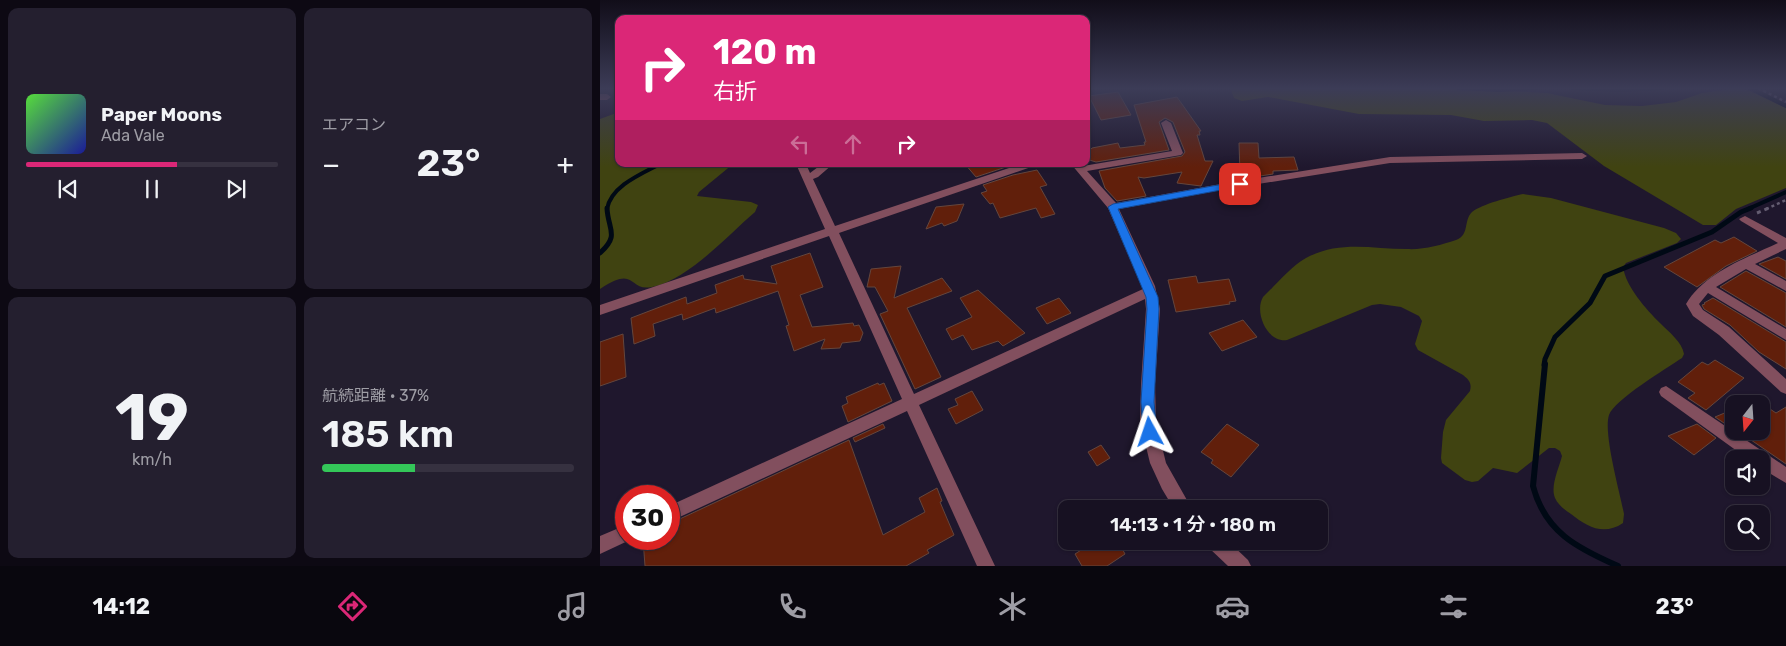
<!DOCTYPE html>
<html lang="ja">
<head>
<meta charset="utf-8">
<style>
  body { margin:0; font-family:Rubik,"Noto Sans JP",sans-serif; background:#241f2f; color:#f1f3f6; height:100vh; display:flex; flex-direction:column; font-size:19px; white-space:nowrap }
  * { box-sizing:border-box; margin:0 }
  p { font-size:16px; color:#9e9da5 }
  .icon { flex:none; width:28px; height:28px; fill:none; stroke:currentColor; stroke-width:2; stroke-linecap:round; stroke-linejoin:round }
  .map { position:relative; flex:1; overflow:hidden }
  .panel { display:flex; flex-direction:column; gap:8px; padding:8px; background:#0d0913; width:600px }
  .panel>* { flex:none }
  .banner { position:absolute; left:15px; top:15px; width:475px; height:152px; border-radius:10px; box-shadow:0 1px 4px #0004,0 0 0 1px #363140; background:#db2777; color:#fff; overflow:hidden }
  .needle { width:32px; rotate:197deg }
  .controls { position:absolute; left:1125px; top:395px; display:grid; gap:10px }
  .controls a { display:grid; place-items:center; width:45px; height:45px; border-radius:10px; background:#171122; box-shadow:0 1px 4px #0004,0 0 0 1px #363140; font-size:25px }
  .speed { position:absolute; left:15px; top:485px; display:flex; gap:10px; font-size:25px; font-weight:700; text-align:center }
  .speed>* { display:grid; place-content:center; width:65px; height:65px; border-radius:50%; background:#171122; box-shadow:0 1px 4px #0004,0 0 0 1px #363140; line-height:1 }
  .speed .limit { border:8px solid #d22; background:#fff; color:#111 }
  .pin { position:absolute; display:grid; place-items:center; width:42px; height:42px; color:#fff; margin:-21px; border-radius:10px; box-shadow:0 2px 8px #0006 }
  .me { position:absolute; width:55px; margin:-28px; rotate:355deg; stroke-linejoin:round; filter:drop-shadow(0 0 4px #0008) }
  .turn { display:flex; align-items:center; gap:18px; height:105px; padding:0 15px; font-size:22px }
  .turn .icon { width:65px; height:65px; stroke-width:2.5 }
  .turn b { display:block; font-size:35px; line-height:42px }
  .lanes { display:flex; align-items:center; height:48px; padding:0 15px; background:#0003; justify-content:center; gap:25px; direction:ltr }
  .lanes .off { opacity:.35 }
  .big { font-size:38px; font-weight:600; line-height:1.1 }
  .panel .widget { flex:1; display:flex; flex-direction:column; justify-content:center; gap:8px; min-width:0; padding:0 18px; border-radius:10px; background:#241f2f }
  .panel .dial { align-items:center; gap:0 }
  .dial b { font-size:65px; line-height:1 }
  .song { display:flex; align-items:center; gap:15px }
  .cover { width:60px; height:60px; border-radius:8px; background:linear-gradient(135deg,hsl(110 70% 55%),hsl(240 70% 35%)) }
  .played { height:5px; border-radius:2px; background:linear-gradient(90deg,#db2777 60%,#363140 60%) }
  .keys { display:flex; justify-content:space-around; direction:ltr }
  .heat { display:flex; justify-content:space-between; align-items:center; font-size:28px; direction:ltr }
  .charge { height:8px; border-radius:4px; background:linear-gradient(90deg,#34c759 37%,#363140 0) }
  .panel .tiles { flex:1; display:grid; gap:8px; grid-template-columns:repeat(2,1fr) }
  .trip { position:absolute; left:458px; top:500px; width:270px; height:50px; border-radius:10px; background:#171122; box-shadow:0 1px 4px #0004,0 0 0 1px #363140; font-weight:600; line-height:50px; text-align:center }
  .tab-bar { display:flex; height:80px; justify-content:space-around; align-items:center; background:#09070e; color:#9e9da5 }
  .tab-bar .icon { width:35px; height:35px }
  .tab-bar .current { color:#db2777 }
  .tab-bar b { font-size:22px; color:#f1f3f6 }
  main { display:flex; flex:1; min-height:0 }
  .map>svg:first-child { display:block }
  .green { fill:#404311 }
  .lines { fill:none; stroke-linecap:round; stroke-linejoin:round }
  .stream-far2 { stroke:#000915; stroke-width:4 }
  .stream-far1 { stroke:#000915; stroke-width:5 }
  .stream { stroke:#000915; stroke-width:6 }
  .building { fill:#611f0b; stroke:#64463d }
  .path-far1 { stroke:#645d71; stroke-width:2.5; stroke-dasharray:3 3; stroke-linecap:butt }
  .path { stroke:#645d71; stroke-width:3; stroke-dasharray:4 4; stroke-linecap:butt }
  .minor { fill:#824f5e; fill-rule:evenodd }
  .route { fill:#1a73e8; stroke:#114b97 }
</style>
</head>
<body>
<main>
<section class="panel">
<div class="tiles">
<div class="widget">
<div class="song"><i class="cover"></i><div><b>Paper Moons</b><p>Ada Vale</p></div></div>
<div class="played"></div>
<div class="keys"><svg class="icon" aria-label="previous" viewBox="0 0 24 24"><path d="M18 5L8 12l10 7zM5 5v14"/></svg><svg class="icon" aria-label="pause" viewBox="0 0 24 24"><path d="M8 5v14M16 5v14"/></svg><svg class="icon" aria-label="next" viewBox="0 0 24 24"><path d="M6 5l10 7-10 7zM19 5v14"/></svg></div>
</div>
<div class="widget"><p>エアコン</p>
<div class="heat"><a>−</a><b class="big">23°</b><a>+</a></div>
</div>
<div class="widget dial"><b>19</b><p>km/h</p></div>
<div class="widget"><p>航続距離 · 37%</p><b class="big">185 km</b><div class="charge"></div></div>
</div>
</section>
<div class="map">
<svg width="1186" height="566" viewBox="0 0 1186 566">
  <rect width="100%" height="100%" fill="#1f172d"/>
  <g class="green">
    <polygon points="630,88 903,88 908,91 947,93 1005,105 1042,106 1076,102 1102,93 1138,88 1150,91 1186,108 1186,188 1136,209 1116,225 1103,225 1004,166 947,123 932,120 884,121 851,115 759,114 668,97 642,101 634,98"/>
    <path d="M19 112V164H133L99 192 97 196 151 202 158 205 155 212C127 236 88 280 52 287 28 292 37 264 0 289V119Z"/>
    <path d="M923 194 951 198 1064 228 1076 233 1081 239 1077 243 1026 263 1023 267C1026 287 1046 309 1060 323 1069 332 1082 342 1084 354L1082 358C1067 368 1014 400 1009 415 1003 433 1020 493 1024 514L1023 523C1004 536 987 527 971 514 965 510 958 505 955 498 950 486 959 468 962 456L960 451 955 448H949L917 473 893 468 878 481 872 482 865 480 842 463 841 458 843 432 846 420 870 391C872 383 869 380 863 375L818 350 815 344 822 321 819 316 801 307 780 304 772 305 687 340C667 343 654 312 663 297 676 285 690 267 706 258 740 240 771 249 807 249 823 250 841 245 856 240 870 235 863 221 872 212 882 204 910 197 923 194Z"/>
  </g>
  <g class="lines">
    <g class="stream-far2">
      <polyline points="857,88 899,90 938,88"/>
      <polyline points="972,88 1022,90 1062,88"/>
      <polyline points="1150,88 1186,106"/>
      <path d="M7 209C11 186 41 174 60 164"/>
      <polyline points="1148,209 1186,192"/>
    </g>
    <g class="stream-far1">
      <path d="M0 253C20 235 8 230 7 208"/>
      <polyline points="944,365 945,359 955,337 990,303 1005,276 1112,232 1141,212 1151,208"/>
    </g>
    <path class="stream" d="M945 364 933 486C945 532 977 548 1018 566"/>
  </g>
  <g class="building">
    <polygon points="518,92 531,115 501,120 489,96"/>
    <polygon points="577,97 601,131 599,131 600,135 597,135 605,161 613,161 601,186 577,183 582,172 544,178 538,177 546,196 517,201 505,188 499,171 582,156 585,152 573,122 565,118 559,122 569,150 496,162 486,159 486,154 492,148 518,143 520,148 545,145 544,142 546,142 534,105"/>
    <polygon points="639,143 658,143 659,158 694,157 698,170 673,171 673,174 660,176 658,174 640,173"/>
    <polygon points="365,164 404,164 406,167 376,177"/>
    <polygon points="437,170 447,185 440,187 455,214 441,218 436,208 400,218 393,203 390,204 381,193 387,191 383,185 413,175"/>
    <polygon points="364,204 357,221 344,226 342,223 326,229 336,207"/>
    <polygon points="1134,237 1157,251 1126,266 1097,287 1064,267 1115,240 1121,243"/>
    <polygon points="210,253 223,287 200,295 212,327 253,323 254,326 259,325 263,333 260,341 242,343 240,348 221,349 225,339 194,351 186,326 189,325 178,291 116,313 115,308 83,320 82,314 53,324 55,336 34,344 31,318 86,297 87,304 117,293 115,285 143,275 144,279 177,284 171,266"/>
    <polygon points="1178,257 1186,261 1186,279 1159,264"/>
    <polygon points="301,266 294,298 342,278 352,291 307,308 341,377 315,389 280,314 288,311 275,287 267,287 271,269"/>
    <polygon points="1146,271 1186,293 1186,327 1120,287"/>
    <polygon points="596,276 598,283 629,279 636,301 629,302 630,304 576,312 568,280"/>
    <polygon points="378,290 425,333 403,346 398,341 372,350 363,335 352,340 346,329 372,317 360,298"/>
    <polygon points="459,298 471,313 447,324 436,308"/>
    <polygon points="1113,298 1186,342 1186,369 1159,352 1130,325 1104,309 1102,305 1105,304 1104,303"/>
    <polygon points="643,320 657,337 622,351 609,333"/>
    <polygon points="23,334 26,377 0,386 0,342"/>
    <polygon points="1115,360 1144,378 1106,410 1088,398 1095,393 1078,382 1102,362 1108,365"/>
    <polygon points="278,383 279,385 284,383 292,401 248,422 242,406 248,403 246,397"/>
    <polygon points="372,391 383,410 356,424 348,409 358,405 355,399"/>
    <polygon points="1161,403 1176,413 1186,407 1186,464 1138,431 1161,431"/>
    <polygon points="1134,409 1134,424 1130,427 1115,417"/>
    <polygon points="283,424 285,428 255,442 253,438"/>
    <polygon points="627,424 659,445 631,477 611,463 613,460 601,452"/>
    <polygon points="1097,424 1116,438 1094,455 1068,436"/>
    <polygon points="249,440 283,535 325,512 319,498 337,488 342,501 340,502 354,535 327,550 329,553 306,566 45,566 43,539 69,539 69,524"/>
    <polygon points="501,445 510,458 497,466 488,452"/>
    <polygon points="495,541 518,541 525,554 507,566 482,566 475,554"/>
  </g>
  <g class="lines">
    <g class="path-far1">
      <polyline points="1158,88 1186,102"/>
      <polyline points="1166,209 1186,200"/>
    </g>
    <polyline class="path" points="1157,213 1169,208"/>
    <g class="minor">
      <polygon points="0,94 7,94 11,97 7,100 0,100"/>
      <polygon points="566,120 571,123 583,153 581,155 487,171 516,203 621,184 790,157 982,153 987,156 982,159 790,163 621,190 519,209 555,286 560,309 555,384 556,422 566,463 592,509 574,509 562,489 550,463 540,422 541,384 546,309 545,299 319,405 395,566 377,566 307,411 69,522 69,506 302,399 229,236 0,315 0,305 225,229 196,164 206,164 210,173 222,164 233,164 218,177 213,179 235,226 421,164 435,164 434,166 239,233 314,394 543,289 508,208 471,164 481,164 483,166 572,151 561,123"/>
      <path d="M1145 216 1186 238V249L1155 264 1186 281V291L1146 269 1116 287 1186 329V340L1108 293 1099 304 1103 310 1129 327 1186 379V394L1181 392 1119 335 1093 316 1086 304C1104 273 1146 258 1178 243L1141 221 1139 219Z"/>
      <polygon points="1066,386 1186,467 1186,483 1161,468 1161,459 1148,459 1061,396 1059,392 1061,388"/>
      <polygon points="26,525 26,539 32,539 0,554 0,536"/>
      <polygon points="605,541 628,541 648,560 651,566 628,566 608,547"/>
    </g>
  </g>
  <linearGradient id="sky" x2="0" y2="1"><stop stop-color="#110d19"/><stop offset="0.53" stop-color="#3c3c57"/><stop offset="1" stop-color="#3c3c57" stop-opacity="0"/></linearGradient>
  <rect width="1186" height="167" fill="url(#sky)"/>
  <polygon class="route" points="640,181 643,182 643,186 518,209 558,297 559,309 554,402 557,432 555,436 550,438 545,436 543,432 541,402 547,309 546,297 508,207 513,204"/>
</svg>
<div class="controls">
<a><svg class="needle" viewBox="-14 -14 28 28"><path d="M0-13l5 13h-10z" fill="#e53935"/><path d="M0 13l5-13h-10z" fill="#9e9da5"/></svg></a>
<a><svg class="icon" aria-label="sound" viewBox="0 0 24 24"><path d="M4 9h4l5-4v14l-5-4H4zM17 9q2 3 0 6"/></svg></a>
<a><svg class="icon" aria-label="search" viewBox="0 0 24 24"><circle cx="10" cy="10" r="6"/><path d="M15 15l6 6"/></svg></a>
</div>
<div class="speed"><div class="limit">30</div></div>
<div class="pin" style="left:640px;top:184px;background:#d93025"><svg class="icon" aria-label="arrive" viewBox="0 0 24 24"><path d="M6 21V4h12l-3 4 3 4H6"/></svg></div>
<svg class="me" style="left:550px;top:432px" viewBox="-20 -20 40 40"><path d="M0-17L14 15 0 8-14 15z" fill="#1a73e8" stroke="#fff" stroke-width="4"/></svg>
<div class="trip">14:13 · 1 分 · 180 m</div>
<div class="banner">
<div class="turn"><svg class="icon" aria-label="right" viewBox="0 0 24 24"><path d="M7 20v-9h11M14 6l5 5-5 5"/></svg><div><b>120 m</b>右折</div></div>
<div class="lanes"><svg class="icon off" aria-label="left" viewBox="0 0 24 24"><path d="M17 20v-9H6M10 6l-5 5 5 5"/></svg><svg class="icon off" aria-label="ahead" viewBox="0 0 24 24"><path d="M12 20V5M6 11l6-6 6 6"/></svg><svg class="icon" aria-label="right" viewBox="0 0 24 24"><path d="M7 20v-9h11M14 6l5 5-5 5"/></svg></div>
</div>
</div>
</main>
<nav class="tab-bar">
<b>14:12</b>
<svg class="icon current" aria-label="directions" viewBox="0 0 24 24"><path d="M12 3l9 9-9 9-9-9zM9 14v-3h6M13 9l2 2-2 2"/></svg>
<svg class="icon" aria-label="music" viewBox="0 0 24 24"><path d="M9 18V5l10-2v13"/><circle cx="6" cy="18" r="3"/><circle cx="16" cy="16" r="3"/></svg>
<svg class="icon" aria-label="phone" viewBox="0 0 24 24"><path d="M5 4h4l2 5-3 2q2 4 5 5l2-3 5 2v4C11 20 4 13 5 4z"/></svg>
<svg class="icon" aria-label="climate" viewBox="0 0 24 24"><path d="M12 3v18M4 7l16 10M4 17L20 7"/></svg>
<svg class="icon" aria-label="car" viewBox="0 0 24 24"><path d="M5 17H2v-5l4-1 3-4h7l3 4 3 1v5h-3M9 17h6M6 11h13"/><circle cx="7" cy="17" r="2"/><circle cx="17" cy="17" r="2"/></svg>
<svg class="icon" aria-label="filters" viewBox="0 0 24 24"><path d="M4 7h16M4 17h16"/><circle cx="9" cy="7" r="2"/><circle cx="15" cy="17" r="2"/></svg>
<b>23°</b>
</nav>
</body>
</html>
